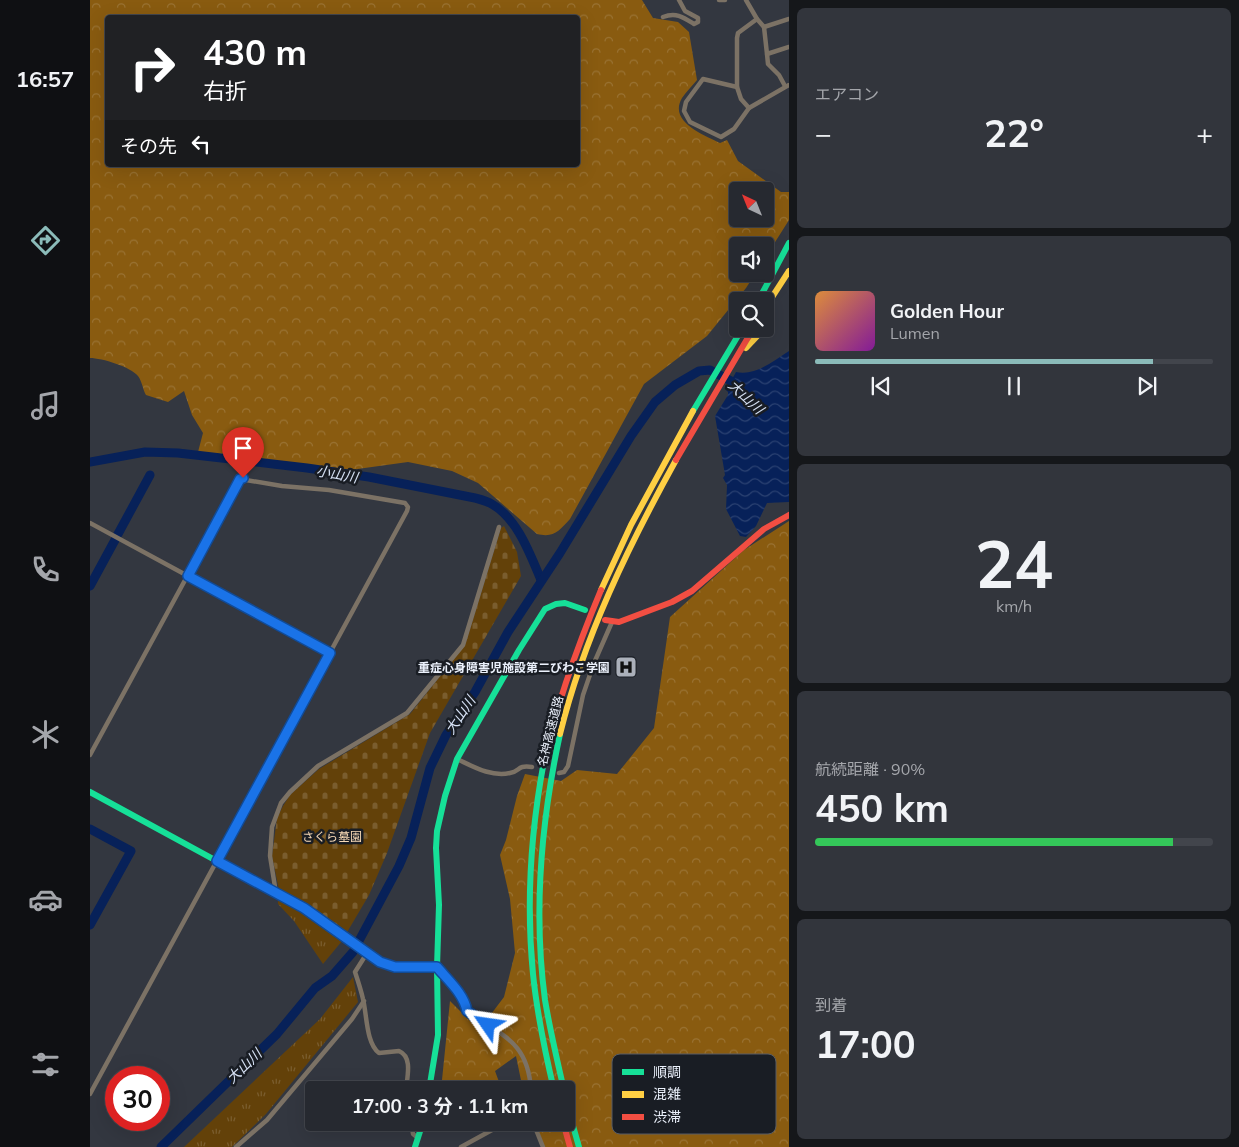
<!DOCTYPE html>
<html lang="ja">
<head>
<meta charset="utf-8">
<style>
  body { margin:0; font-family:Mulish,"Noto Sans JP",sans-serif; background:#32353c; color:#f1f3f6; height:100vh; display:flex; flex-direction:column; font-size:19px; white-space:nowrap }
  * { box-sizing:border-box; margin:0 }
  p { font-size:16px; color:#a4a6ab }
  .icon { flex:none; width:28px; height:28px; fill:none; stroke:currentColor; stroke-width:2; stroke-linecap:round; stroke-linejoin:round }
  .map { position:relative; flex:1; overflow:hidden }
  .panel { display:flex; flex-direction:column; gap:8px; padding:8px; background:#15171a; width:450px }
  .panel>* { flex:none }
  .hud { position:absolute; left:15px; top:15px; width:475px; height:152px; border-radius:5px; box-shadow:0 5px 20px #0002,0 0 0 1px #42454c; background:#202124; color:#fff; overflow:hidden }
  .needle { width:32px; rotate:317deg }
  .controls { position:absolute; left:639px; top:182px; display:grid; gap:10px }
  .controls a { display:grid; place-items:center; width:45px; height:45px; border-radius:5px; background:#262930; box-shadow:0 5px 20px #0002,0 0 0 1px #42454c; font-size:25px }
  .speed { position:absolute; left:15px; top:1066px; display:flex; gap:10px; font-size:25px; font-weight:700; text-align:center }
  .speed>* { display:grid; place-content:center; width:65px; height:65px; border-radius:50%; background:#262930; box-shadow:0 5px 20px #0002,0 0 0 1px #42454c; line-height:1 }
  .speed .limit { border:8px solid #d22; background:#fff; color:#111 }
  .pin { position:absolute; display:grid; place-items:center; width:42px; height:42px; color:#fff; margin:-51px -21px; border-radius:50% 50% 50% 0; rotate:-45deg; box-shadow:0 0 5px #0007 }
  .pin .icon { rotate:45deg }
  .me { position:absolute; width:55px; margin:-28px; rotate:302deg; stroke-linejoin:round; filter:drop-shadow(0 0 4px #0008) }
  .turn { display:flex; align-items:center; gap:18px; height:105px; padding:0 15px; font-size:22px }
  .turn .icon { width:65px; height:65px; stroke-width:2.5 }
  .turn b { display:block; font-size:35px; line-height:42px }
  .then { display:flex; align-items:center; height:48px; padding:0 15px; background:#0003; gap:10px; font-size:19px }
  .big { font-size:38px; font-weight:700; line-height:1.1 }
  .panel .widget { flex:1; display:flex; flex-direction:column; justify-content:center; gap:8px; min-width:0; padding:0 18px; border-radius:8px; background:#32353c }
  .panel .dial { align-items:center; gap:0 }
  .dial b { font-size:65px; line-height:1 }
  .song { display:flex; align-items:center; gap:15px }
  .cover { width:60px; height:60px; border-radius:8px; background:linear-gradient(135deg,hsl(30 70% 55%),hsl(290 70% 35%)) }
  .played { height:5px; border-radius:2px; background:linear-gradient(90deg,#8bbbb9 85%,#42454c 85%) }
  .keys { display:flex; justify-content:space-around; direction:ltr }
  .heat { display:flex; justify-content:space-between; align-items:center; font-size:28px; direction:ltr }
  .charge { height:8px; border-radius:4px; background:linear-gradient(90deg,#34c759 90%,#42454c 0) }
  .trip { position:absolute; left:215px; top:1081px; width:270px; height:50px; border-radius:5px; background:#262930; box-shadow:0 5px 20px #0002,0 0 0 1px #42454c; font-weight:700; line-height:50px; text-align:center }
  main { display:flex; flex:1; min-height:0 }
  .dock { display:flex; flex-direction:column; width:90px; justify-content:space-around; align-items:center; background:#0f1013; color:#a4a6ab }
  .dock .icon { width:35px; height:35px }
  .dock .on { color:#8bbbb9 }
  .dock b { font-size:22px; color:#f1f3f6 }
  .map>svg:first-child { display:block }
  .forest { fill:url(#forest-crowns); fill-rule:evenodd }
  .cemetery { fill:url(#cemetery-stones) }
  .park { fill:url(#park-tufts) }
  .water { fill:url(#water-waves) }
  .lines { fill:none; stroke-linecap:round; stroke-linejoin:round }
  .river { stroke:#072159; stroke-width:9 }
  .street { stroke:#7c7265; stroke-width:4.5 }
  .fast { stroke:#16e098; stroke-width:6 }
  .slow { stroke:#ffcf43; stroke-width:6 }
  .jam { stroke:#f24e42; stroke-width:6 }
  .route-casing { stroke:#114b97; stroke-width:12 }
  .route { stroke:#1a73e8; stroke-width:9 }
  .labels { text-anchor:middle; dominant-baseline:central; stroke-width:5; stroke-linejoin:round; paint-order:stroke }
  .poi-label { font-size:12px; font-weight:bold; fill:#ebf1fc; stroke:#191d24; text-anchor:end }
  .street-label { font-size:12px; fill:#ebf1fc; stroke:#191d24 }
  .park-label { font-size:12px; fill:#f8dab7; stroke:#191d24 }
  .water-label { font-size:14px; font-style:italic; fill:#d7e2f5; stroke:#191d24 }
  .key { fill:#191d24; stroke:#585d65; stroke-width:1 }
  .key-label { font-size:14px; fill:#ebf1fc }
</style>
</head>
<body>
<main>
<nav class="dock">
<b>16:57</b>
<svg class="icon on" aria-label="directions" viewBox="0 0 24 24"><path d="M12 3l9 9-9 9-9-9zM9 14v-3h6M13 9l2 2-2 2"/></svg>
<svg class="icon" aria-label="music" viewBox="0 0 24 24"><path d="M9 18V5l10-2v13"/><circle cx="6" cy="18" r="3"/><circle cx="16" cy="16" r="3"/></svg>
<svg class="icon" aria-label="phone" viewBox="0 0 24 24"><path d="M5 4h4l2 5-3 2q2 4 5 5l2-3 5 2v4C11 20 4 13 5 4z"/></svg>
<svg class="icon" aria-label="climate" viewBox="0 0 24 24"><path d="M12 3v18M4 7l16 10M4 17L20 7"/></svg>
<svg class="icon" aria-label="car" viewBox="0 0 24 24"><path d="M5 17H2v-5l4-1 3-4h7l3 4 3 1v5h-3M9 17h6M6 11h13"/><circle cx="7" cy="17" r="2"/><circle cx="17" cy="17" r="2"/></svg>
<svg class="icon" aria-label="filters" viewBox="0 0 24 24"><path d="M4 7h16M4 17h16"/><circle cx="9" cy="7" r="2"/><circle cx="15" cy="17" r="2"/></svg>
</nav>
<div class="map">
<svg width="699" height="1147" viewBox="0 0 699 1147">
  <defs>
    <pattern id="forest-crowns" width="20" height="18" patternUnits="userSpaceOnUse" patternTransform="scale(1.25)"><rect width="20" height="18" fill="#895b10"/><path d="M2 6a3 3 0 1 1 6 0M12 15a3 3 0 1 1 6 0" fill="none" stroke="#9a7334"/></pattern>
    <pattern id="cemetery-stones" width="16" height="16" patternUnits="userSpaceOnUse" patternTransform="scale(1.25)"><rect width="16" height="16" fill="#634109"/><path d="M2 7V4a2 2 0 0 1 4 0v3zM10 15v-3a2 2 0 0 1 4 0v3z" fill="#7a5d2e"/></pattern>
    <pattern id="park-tufts" width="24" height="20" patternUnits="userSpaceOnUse" patternTransform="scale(1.25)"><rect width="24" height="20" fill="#634109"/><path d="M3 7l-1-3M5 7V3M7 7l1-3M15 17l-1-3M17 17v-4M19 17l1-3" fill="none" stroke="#7a5d2e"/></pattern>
    <pattern id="water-waves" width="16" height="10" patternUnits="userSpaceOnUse" patternTransform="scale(1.25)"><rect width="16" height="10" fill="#072159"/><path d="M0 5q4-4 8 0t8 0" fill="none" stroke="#2b4272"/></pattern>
  </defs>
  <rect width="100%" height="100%" fill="#333740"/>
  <g class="forest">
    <path d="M0 0H552L563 18 588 22 599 32 607 80C602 86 596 92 592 98 578 122 614 135 630 143L637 140 648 161 691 192H699V220L675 258V246H648V274H665L656 288 617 336 554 384 480 519C469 531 464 538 447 534L388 483 362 471 318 462 253 471 108 452 113 433 102 415 94 391 78 402 56 395C53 390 52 381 48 376 41 367 12 358 0 358ZM18 18H488V165H18ZM648 191H675V219H648Z"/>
    <polygon points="699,521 699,1147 454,1147 445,1123 476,1122 476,1090 433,1090 426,1056 405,1071 412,1090 356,1090 352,1080 360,1001 389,1030 414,997 425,953 420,899 410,855 416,840 427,796 435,774 471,781 487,770 527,774 564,728 580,617 654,550"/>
  </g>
  <polygon class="cemetery" points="414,526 427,552 431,576 340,733 297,853 279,895 256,934 213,903 189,890 182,856 187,818 193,806 200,795 229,769 320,714 375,645 411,528"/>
  <g class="park">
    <polygon points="188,897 212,910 251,938 252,941 233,964 204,921 188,904"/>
    <polygon points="263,977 268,1002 176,1114 142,1147 94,1147 230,1019"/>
  </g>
  <path class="water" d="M699 351V502L677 503 666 526 656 537 650 536 636 509 637 485 633 478 635 475 625 416 638 395V392L636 390 646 372C666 376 683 361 699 351Z"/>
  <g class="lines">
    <g class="river">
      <path d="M0 462 55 452 88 453 217 468 279 477 385 498C390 499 395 501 400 503 427 517 440 554 451 580"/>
      <polyline points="28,534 60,475"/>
      <polyline points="0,586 25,540"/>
      <polyline points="0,829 41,851 0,925"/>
      <polyline points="71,1147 187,1034 225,988 242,976 263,952 309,866 321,838 340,768 356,735 385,692 418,632 470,553 541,436 565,402 585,385 609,371 620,370 641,381 649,389"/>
    </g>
    <g class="street">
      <polyline points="629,0 635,0"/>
      <polyline points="656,0 667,19 674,27 677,54 699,47"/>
      <path d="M573 17C586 12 593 17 604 24L608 22V18L595 11 589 0"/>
      <polyline points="674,27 699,19"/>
      <polyline points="677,54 678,64 689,75 695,86"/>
      <polyline points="647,87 613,79 596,102 594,111 600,122 631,137 644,129 659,108 699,85"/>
      <polyline points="659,108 651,99 647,87 647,38 648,33 667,19"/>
      <polyline points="0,523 240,653"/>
      <polyline points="0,755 150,479 192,486 239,490 315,503 318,507 317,511 0,1094"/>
      <path d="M367 759C384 767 401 777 420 773 431 771 426 765 442 767"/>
      <polyline points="469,773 474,772 478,766 493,695 504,663 522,622"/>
      <polyline points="186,893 180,856 182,827 191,803 200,792 228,766 317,713 373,645 409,527"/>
      <path d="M277 953 265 972C268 981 271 990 273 999 277 1015 276 1043 289 1053L309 1051C323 1057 317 1077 316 1090"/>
      <path d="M348 968C358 981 374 995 377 1011 412 1036 438 1041 441 1090"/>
      <polyline points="321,1122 323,1134 328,1138"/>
      <polyline points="443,1122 453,1147"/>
      <polyline points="146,1147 177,1120 262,1019 274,1001"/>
      <polyline points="371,1147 402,1130 422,1122"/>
    </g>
    <g class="fast">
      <polyline points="668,301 699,243"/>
      <polyline points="603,411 652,329"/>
      <path d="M470 734C451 822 443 911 455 1000 460 1030 467 1060 474 1090"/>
      <path d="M454 761C441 830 436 903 443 974 447 1013 455 1052 464 1090"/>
      <polyline points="0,792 213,908 290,962 305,967 347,967"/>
      <polyline points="339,1090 348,1035 347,967 349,905 346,848 347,831 355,796 367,759 429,650 455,609 466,604 475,603 495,610"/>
      <polyline points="476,1101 489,1147"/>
      <polyline points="325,1147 333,1122"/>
    </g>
    <g class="slow">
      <polyline points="675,308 699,271"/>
      <polyline points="656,348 674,329"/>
      <polyline points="511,590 541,525 603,411"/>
      <path d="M470 734C494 637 538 547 586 460"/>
    </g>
    <g class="jam">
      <polyline points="586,460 663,329"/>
      <polyline points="515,620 529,622 582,602 602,591 674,529 699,515"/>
      <path d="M454 761C467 702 488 645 511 590"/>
      <polyline points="473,1122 480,1147"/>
    </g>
  </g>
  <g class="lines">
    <g class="route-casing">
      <path id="route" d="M153 478 150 479 98 576 240 653 127 861 214 908 290 962 305 967H347C358 980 374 994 377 1011L398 1025"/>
    </g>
    <use href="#route" class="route"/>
  </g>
  <defs>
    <g id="hospital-square" transform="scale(1.125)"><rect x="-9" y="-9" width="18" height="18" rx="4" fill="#abb0ba" stroke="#191d24"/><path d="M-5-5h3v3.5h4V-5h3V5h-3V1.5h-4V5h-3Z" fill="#111"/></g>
  </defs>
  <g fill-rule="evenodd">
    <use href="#hospital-square" x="536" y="667"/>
  </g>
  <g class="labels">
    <g class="poi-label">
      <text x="520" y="667">重症心身障害児施設第二びわこ学園</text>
    </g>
    <g class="street-label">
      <text transform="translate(460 731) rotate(-76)">名神高速道路</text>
    </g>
    <g class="park-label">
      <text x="242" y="836">さくら墓園</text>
    </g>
    <g class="water-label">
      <text transform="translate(656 397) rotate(43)">大山川</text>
      <text transform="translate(247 474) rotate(10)">小山川</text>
      <text transform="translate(370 715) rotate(-56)">大山川</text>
      <text transform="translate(154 1066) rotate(-44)">大山川</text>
    </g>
  </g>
  <rect x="522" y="1054" width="164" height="80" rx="8" class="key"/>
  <rect x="532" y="1069" width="22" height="6" fill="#16e098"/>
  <rect x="532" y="1091" width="22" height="7" fill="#ffcf43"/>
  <rect x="532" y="1114" width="22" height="6" fill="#f24e42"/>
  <g class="key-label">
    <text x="563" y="1077">順調</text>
    <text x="563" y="1099">混雑</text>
    <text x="563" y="1122">渋滞</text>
  </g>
</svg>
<div class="controls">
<a><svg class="needle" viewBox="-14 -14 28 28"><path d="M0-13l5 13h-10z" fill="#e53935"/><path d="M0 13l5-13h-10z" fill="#a4a6ab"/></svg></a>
<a><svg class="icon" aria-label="sound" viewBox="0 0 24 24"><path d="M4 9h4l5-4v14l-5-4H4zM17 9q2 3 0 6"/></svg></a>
<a><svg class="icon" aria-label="search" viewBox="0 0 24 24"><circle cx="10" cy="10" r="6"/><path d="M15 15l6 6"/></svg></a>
</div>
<div class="speed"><div class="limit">30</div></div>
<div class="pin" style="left:153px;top:478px;background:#d93025"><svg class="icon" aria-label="arrive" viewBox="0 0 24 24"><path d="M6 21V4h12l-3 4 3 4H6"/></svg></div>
<svg class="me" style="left:398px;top:1025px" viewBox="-20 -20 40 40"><path d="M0-17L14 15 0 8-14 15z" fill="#1a73e8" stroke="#fff" stroke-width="4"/></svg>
<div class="trip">17:00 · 3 分 · 1.1 km</div>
<div class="hud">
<div class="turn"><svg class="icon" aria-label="right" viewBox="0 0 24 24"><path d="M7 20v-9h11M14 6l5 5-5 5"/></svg><div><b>430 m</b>右折</div></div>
<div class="then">その先<svg class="icon" aria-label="left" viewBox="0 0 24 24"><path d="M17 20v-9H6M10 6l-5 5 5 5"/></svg></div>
</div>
</div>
<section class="panel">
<div class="widget"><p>エアコン</p>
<div class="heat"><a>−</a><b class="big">22°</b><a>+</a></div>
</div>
<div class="widget">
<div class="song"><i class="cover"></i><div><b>Golden Hour</b><p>Lumen</p></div></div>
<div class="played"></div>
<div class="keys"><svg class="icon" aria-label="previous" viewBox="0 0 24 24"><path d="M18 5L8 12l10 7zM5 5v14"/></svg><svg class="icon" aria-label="pause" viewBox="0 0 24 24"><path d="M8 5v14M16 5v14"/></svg><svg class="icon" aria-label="next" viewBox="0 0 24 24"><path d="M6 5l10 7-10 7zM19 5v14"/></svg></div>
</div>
<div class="widget dial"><b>24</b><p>km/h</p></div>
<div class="widget"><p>航続距離 · 90%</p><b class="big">450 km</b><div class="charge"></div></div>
<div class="widget"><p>到着</p><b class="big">17:00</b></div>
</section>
</main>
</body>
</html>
